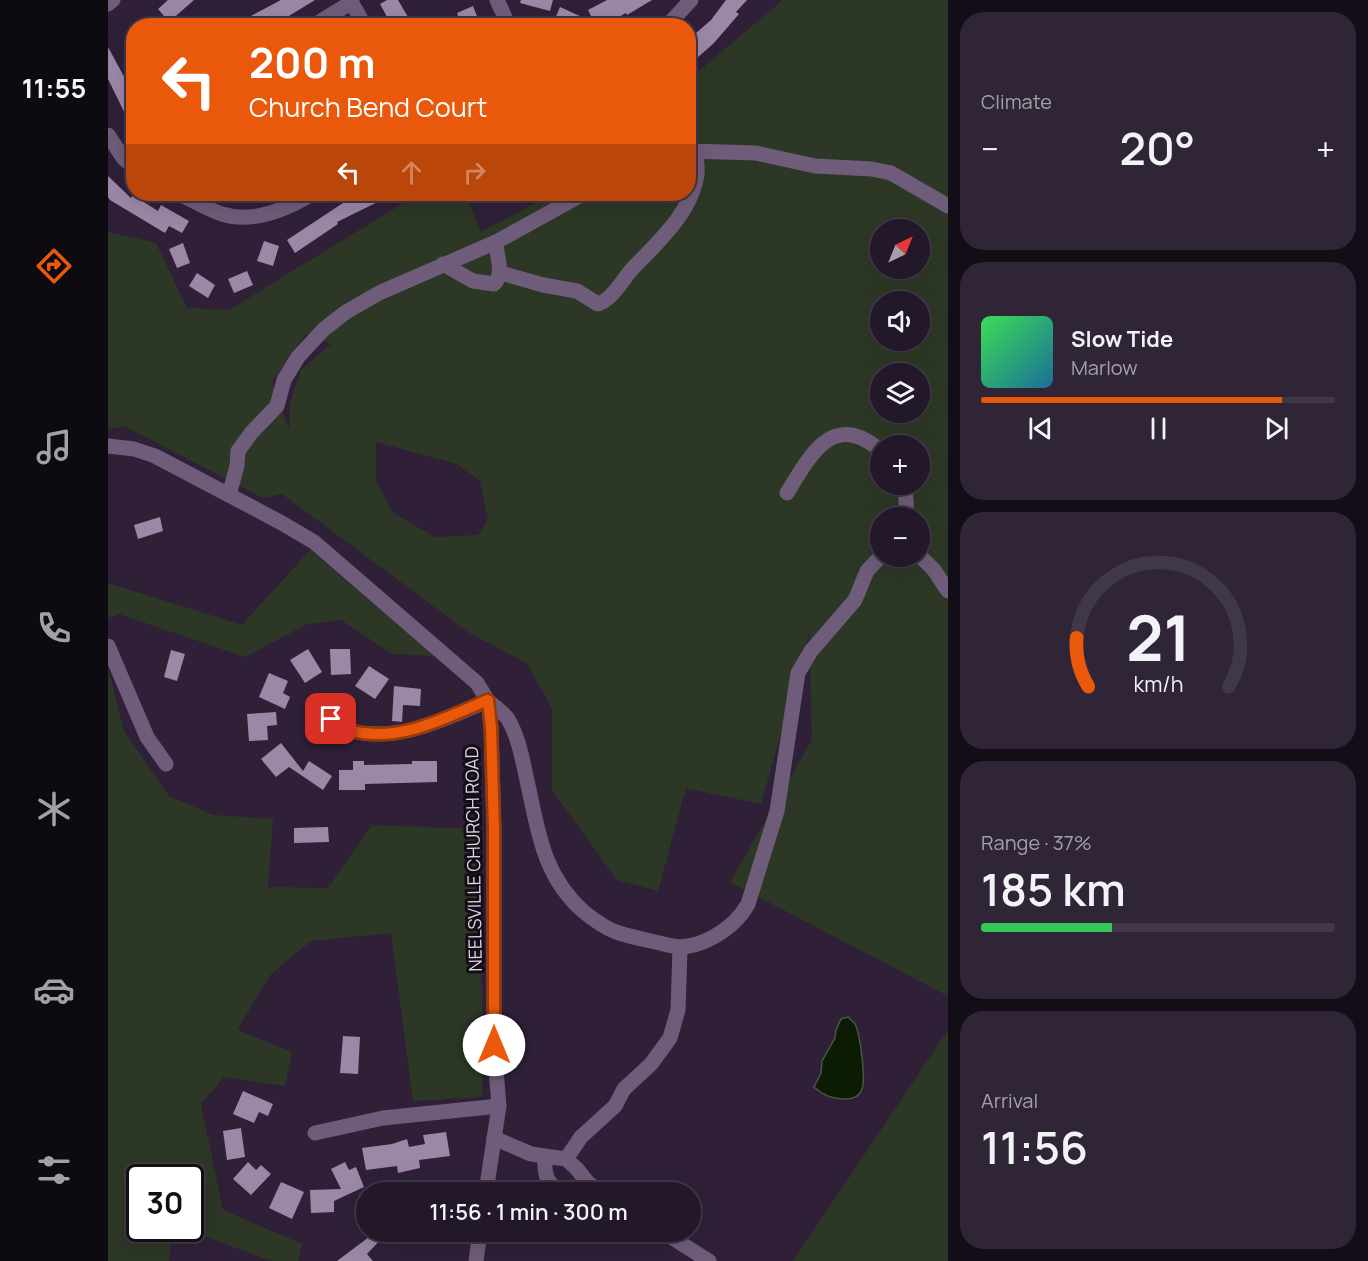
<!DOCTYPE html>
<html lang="en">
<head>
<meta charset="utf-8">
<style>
  body { margin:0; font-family:Manrope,sans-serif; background:#2f2536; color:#f1f3f6; height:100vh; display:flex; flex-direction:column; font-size:22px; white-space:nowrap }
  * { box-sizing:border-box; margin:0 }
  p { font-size:20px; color:#a3a0a8 }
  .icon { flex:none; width:33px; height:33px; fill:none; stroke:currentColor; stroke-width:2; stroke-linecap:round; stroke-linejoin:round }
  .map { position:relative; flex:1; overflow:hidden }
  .drawer { display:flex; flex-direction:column; gap:12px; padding:12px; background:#130d17; width:420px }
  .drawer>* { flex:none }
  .guide { position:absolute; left:18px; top:18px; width:570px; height:183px; border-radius:24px; box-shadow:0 6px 24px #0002,0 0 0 2px #403747; background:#ea580c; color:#fff; overflow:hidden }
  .needle { width:39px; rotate:43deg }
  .controls { position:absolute; left:762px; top:219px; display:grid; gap:12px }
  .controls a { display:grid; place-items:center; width:60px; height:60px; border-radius:50%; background:#23182a; box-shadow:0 6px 24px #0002,0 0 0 2px #403747; font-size:30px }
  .speed { position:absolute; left:18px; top:1164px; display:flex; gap:12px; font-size:30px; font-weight:700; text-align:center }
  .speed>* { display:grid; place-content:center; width:78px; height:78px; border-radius:50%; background:#23182a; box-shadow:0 6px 24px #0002,0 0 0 2px #403747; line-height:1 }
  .speed .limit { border:3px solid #111; border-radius:9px; background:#fff; color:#111 }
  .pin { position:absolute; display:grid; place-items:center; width:51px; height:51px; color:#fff; margin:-26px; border-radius:12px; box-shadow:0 3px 9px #0006 }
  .me { position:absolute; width:66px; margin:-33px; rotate:0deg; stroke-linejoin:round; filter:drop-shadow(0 0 4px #0008) }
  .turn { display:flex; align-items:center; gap:21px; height:126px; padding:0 24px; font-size:27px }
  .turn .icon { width:78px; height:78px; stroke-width:2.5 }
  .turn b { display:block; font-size:42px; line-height:51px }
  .lanes { display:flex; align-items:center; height:57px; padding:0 24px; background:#0003; justify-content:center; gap:30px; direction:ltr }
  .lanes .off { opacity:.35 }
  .big { font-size:45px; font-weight:600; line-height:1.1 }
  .drawer .tile { flex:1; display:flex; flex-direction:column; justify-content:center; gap:9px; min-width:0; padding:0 21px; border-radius:24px; background:#2f2536 }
  .drawer .dial { align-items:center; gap:0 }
  .dial svg { height:156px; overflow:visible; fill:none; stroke:#403747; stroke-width:7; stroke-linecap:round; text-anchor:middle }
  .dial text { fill:#f1f3f6; stroke:none }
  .song { display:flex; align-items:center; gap:18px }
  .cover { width:72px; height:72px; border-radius:9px; background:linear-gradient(135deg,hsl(130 70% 55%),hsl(200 70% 35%)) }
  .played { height:6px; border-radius:3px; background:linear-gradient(90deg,#ea580c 85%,#403747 85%) }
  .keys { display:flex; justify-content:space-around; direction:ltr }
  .heat { display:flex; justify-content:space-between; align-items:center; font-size:33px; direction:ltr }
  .charge { height:9px; border-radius:4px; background:linear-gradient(90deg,#34c759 37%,#403747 0) }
  .trip { position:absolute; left:248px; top:1182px; width:345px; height:60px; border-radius:30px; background:#23182a; box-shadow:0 6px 24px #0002,0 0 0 2px #403747; font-weight:600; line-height:60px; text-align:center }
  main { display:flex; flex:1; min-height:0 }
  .dock { display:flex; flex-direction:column; width:108px; justify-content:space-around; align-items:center; background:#0e0a11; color:#a3a0a8 }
  .dock .icon { width:42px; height:42px }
  .dock .active { color:#ea580c }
  .dock b { font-size:27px; color:#f1f3f6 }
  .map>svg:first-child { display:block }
  .green { fill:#2c3825; fill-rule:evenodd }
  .water { fill:#0c1c02; stroke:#4b5446; stroke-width:1.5 }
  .building { fill:#9c87a7 }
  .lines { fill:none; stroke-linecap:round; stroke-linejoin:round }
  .minor { stroke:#6f5c7a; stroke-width:15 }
  .route-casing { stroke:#983908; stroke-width:15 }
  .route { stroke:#ea580c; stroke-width:10 }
  .labels { text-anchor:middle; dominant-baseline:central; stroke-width:6; stroke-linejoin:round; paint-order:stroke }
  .street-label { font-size:18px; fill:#dfd5e5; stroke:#140d17 }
</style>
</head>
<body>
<main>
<nav class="dock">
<b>11:55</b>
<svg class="icon active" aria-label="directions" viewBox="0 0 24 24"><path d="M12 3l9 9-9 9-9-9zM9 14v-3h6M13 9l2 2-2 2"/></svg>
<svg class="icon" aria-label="music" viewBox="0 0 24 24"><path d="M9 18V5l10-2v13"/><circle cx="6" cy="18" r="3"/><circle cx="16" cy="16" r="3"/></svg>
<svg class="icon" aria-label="phone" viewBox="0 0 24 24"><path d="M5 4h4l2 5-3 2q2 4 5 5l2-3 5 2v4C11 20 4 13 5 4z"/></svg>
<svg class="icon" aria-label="climate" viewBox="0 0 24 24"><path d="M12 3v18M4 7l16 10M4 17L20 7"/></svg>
<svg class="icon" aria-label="car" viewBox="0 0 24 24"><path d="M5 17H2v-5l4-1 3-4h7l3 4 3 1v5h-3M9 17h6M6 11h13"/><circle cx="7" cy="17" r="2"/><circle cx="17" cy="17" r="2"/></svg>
<svg class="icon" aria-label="filters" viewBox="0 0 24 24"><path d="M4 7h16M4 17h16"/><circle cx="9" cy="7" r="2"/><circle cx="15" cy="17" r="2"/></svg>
</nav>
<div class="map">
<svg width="840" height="1261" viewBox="0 0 840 1261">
  <rect width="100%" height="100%" fill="#2f2038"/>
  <g class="green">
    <path d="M675 0H840V996L622 882 704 740 701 634 653 804 578 788 550 891 509 880 444 790V709L419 663 363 634 174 494 155 498 16 426 0 429V232L48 243 79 308 121 310 310 194H357L373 232 444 194H580L581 79ZM772 230H812V268H772ZM772 302H812V340H772ZM198 334 223 344 193 370 182 403 181 430 164 382ZM772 374H812V412H772ZM268 442 349 464 372 481 380 519 370 535 327 537 285 513 268 481ZM772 446H812V484H772ZM772 518H812V556H772Z"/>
    <polygon points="202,550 327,656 284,654 233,620 199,624 137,657 11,614 0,618 0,585 3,584 134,625"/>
    <path d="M0 668 16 731 61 796 105 815 165 819 160 887 220 888 264 825 370 829 375 1050 374 1097 305 1101 283 933 203 941 163 974 129 1030 184 1052 177 1086 116 1077 93 1104 115 1210 194 1244 190 1261H164L84 1232 64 1241 61 1261H0ZM32 1178H82V1228H32Z"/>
    <polygon points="840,1030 840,1261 685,1261"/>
  </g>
  <path class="water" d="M740 1017C742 1019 746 1022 747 1024 752 1033 758 1079 754 1089 751 1098 743 1099 735 1099 722 1098 715 1095 706 1087L713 1073 714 1061 727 1038 728 1030 733 1019Z"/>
  <g class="building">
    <polygon points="60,0 86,0 61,22 50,9"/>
    <polygon points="173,0 207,0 176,19 175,17 159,26 130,26 142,19 141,17"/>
    <polygon points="279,0 290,0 300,17 284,26 272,4"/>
    <polygon points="413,0 445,0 442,11 412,3"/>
    <polygon points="499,0 544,0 519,15 518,13 494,26 488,26 480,10"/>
    <polygon points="618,0 639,0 628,12 631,14 605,44 589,58 580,48 580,40 603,20"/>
    <polygon points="365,6 373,26 354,26 349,13"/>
    <polygon points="452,7 474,17 471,26 444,26"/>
    <polygon points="0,47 26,95 26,132 0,79"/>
    <polygon points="0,176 23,198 25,195 50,211 53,205 81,221 74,233 61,226 57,233 2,200 0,197"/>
    <polygon points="254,194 286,194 229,222 230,224 187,253 179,240 235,203"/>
    <polygon points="156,241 171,246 165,266 149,261"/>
    <polygon points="75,243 82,263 69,268 61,249"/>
    <polygon points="139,271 145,285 126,293 120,279"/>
    <polygon points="89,273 107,285 100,298 81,286"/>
    <polygon points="52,517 55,531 30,539 26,525"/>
    <polygon points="200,649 214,672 197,683 182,660"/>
    <polygon points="222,649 242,649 243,674 223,675"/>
    <polygon points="63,650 77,654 69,681 56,677"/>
    <polygon points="261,666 281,679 267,699 247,686"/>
    <polygon points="161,673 180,681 175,693 182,697 177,709 151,697"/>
    <polygon points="286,686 313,689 312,706 295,705 294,722 284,721"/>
    <polygon points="168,712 169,725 159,726 160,740 141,741 139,714"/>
    <polygon points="173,743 195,771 201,761 224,776 215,790 181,767 168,777 153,759"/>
    <polygon points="245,761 256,761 256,765 304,764 304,761 329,761 329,782 257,784 257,790 231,790 231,770 245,770"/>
    <polygon points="220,827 221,842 186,843 186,828"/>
    <polygon points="235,1036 252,1037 250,1074 232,1073"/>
    <polygon points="135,1091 165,1104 160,1116 151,1112 146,1123 125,1114"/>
    <polygon points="133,1128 137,1157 119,1160 115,1131"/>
    <polygon points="338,1132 342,1156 311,1160 312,1168 290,1173 289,1166 258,1170 254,1148 284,1144 299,1139 301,1147 317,1144 315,1135"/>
    <polygon points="140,1162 148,1170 153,1165 163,1174 143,1195 125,1179"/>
    <polygon points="237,1162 241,1170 248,1167 256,1187 226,1201 226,1212 203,1213 202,1190 233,1189 223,1169"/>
    <polygon points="173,1182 196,1192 184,1219 161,1208"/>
    <polygon points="255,1232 280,1232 259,1254 265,1261 229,1261 261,1237"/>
  </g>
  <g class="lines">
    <g class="minor">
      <polyline points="242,0 257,26"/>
      <polyline points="389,0 401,26"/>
      <polyline points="0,4 5,0"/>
      <polyline points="205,26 244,2"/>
      <polyline points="559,26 583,0"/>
      <polyline points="0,135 16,159 26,167"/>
      <polyline points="580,151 648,153 707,166 764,169 783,173 840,206"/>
      <path d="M71 194C85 200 100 210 114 214 145 224 179 209 204 194"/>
      <path d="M335 264 365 281 386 284C397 273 388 256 388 242"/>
      <path d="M393 273 435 285 469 291 490 304C505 299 514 280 525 268 550 242 584 212 589 174 590 167 588 158 588 151"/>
      <polyline points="0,446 26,449 47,456 172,522 206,542 369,683 380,701 383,727 386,829 386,1045 391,1106 378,1192"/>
      <polyline points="797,484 799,518"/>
      <path d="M679 493C702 456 724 410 772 450"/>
      <polyline points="121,495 129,466 130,451 144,432 169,406 176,380 190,357 216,329 238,312 271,293 388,242 475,194"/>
      <polyline points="812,556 826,570 840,591"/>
      <polyline points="0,646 39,737 58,764"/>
      <path d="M223 719C229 723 237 729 244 731 292 743 336 718 380 701 386 706 395 712 400 719 410 736 414 757 418 776 430 828 433 874 476 912 486 920 498 929 511 933 527 938 544 941 560 945 589 953 626 929 640 904L669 811 690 673 703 651 747 600 759 571 773 556"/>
      <polyline points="207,1133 275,1118 391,1106"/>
      <polyline points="386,1138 423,1154 458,1159 469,1169 480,1183 493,1192"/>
      <path d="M437 1157C436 1174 438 1185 455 1192"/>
      <polyline points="458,1159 473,1137 507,1106 516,1089 543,1064 562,1038 570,1010 572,948"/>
      <polyline points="555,1232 601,1261"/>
      <polyline points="368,1261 372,1232"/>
    </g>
  </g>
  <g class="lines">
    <g class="route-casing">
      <path id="route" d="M223 719C229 723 237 729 244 731 292 743 336 718 380 700L383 727 386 829V1045"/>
    </g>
    <use href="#route" class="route"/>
  </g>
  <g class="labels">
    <g class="street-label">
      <text transform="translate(365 859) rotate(-91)">NEELSVILLE CHURCH ROAD</text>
    </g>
  </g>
</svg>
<div class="controls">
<a><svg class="needle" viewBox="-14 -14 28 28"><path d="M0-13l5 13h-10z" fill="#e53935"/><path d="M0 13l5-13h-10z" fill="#a3a0a8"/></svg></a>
<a><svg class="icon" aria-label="sound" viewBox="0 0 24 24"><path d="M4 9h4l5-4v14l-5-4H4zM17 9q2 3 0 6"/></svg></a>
<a><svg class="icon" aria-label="layers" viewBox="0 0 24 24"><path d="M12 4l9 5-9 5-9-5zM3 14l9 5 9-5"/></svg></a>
<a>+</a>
<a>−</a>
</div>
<div class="speed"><div class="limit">30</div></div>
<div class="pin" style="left:223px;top:719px;background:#d93025"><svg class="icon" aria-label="arrive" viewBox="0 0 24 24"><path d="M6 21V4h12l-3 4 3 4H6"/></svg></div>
<svg class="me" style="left:386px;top:1045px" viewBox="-20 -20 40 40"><circle r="19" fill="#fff"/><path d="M0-13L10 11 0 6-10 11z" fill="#ea580c"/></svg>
<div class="trip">11:56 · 1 min · 300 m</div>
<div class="guide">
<div class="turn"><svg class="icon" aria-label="left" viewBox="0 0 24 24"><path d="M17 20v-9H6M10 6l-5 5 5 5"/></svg><div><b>200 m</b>Church Bend Court</div></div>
<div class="lanes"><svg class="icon" aria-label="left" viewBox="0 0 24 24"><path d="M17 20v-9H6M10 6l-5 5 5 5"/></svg><svg class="icon off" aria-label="ahead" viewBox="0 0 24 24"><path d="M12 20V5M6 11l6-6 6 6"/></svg><svg class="icon off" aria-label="right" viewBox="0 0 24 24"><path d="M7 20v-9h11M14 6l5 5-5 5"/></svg></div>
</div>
</div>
<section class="drawer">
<div class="tile"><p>Climate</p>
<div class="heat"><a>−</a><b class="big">20°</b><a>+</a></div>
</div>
<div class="tile">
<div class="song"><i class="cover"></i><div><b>Slow Tide</b><p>Marlow</p></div></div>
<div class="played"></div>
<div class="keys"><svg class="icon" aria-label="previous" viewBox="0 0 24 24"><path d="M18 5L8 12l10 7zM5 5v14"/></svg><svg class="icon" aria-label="pause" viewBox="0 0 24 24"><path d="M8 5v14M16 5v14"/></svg><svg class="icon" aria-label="next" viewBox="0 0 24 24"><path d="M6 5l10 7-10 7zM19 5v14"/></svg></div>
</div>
<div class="tile dial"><svg viewBox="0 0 100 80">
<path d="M14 69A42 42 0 1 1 86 69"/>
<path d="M14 69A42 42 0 0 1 8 44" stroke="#ea580c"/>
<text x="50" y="56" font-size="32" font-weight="700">21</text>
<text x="50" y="72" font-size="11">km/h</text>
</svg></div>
<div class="tile"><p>Range · 37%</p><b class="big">185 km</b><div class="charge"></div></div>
<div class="tile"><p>Arrival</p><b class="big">11:56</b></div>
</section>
</main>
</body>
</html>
